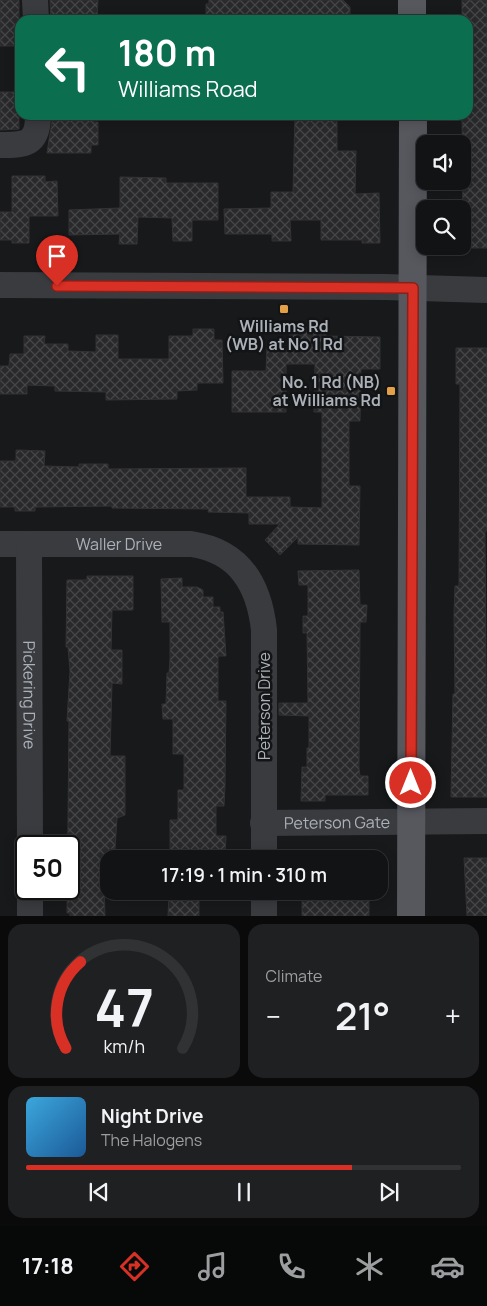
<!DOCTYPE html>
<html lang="en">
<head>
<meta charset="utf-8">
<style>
  body { margin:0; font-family:Manrope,sans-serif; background:#1f2022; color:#f1f3f6; height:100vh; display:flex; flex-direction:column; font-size:19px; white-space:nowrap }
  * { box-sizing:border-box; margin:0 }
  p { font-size:16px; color:#9c9ea0 }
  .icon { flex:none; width:28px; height:28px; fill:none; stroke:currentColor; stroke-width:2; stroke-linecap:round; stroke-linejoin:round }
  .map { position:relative; height:916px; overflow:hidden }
  .details { display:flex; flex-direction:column; gap:8px; padding:8px; background:#0a0a0b; flex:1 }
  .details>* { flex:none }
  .top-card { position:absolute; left:15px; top:15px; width:458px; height:105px; border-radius:15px; box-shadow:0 2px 12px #0003,0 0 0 1px #313234; background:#0b6e4f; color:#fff; overflow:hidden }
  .controls { position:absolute; left:416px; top:135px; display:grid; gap:10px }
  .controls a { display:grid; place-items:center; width:55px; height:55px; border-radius:10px; background:#121314; box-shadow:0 2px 12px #0003,0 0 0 1px #313234; font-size:25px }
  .speed { position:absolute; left:15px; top:835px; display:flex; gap:10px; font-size:25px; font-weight:700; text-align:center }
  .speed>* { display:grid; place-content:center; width:65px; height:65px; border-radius:50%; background:#121314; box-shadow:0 2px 12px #0003,0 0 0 1px #313234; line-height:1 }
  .speed .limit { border:2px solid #111; border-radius:8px; background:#fff; color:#111 }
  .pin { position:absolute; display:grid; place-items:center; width:42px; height:42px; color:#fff; margin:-51px -21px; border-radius:50% 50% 50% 0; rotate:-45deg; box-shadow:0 0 5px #0007 }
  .pin .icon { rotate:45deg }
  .me { position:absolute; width:55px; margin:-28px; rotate:0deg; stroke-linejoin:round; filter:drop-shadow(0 0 4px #0008) }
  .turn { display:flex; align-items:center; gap:18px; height:105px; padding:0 20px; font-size:22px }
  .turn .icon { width:65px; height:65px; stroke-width:2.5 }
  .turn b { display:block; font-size:35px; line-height:42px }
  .big { font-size:38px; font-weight:600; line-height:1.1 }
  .details .widget { flex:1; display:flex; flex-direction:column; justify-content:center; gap:8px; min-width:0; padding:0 18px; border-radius:15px; background:#1f2022 }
  .details .dial { align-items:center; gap:0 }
  .dial svg { height:130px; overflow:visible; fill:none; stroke:#313234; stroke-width:7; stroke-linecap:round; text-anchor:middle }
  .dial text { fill:#f1f3f6; stroke:none }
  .song { display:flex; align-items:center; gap:15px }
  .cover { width:60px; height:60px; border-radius:8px; background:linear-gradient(135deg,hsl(200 70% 55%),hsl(210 70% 35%)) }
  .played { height:5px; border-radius:2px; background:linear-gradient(90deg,#d93025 75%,#313234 75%) }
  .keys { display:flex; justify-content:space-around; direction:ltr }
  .heat { display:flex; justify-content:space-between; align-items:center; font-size:28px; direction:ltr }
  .details .tiles { flex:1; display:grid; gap:8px; grid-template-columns:1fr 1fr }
  .widget:last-child { grid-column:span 2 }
  .trip { position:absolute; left:100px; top:850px; width:288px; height:50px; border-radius:15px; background:#121314; box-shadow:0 2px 12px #0003,0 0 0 1px #313234; font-weight:600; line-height:50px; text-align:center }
  .tabs { display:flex; height:80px; justify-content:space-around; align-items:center; background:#070808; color:#9c9ea0 }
  .tabs .icon { width:35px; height:35px }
  .tabs .on { color:#d93025 }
  .tabs b { font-size:22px; color:#f1f3f6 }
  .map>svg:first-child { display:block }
  .building { fill:url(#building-cross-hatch); stroke:#333336 }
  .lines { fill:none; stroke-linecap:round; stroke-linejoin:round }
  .minor { stroke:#3a3b3f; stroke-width:26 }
  .major { stroke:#56585e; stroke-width:28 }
  .route-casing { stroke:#8d1f18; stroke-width:12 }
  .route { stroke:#d93025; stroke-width:9 }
  .poi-dot { fill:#e4a047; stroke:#131415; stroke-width:2 }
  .labels { text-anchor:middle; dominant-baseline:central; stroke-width:5; stroke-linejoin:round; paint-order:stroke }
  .poi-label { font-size:16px; font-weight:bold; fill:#acb1b9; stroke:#131415 }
  .street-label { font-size:16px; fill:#acb1b9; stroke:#131415 }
</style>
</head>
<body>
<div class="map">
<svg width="487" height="916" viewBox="0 0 487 916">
  <defs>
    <pattern id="building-cross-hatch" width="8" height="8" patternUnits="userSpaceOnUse" patternTransform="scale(1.25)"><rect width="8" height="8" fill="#29292b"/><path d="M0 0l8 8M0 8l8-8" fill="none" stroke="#454648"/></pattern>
  </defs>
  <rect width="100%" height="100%" fill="#18191a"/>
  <g class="building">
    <rect x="0" y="0" width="19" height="46"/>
    <polygon points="50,0 98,0 97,20 51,20"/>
    <polygon points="209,0 343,0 350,7 350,20 206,20 206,4 209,4"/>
    <polygon points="462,0 487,0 487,248 463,248 462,115 468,115 468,20 462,20"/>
    <polygon points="0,92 19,92 19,129 0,130"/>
    <polygon points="53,115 93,115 93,122 98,122 98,145 91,145 91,153 47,153"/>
    <polygon points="295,115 337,115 337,151 356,151 355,194 379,193 380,243 362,243 362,240 321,240 321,220 290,220 291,241 272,241 272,234 225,234 224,209 271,208 271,192 293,192"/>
    <polygon points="12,176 45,176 45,182 57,181 58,216 29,216 29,243 12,243 12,240 0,240 0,212 12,212"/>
    <polygon points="120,177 166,178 166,183 218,183 218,220 192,220 192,241 173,241 172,218 138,217 137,244 119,244 120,234 69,235 69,210 120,208"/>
    <polygon points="290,327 326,328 326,336 380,337 380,369 361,369 360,421 349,421 349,486 360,486 359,545 298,544 298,537 280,555 265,540 280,524 249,524 249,513 208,512 209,509 112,508 112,506 35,507 35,511 15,511 15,507 0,507 0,461 16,461 16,450 45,451 44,466 79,467 79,464 108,464 108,469 246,468 246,497 290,497 290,507 322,508 322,412 314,412 315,364 286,364 286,412 232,412 232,371 266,371 267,348 289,348"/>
    <polygon points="193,329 214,329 214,340 222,340 223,383 197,383 197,390 177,391 177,399 106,400 106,392 55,391 55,386 27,385 27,394 0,394 0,366 9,366 10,354 24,354 24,336 45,336 44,344 68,344 68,351 96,352 96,335 118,335 118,359 169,359 169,336 193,336"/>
    <polygon points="456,348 487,348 487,531 485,531 487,797 451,797 453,694 455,694 454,614 455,586 459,586 460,384 456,384"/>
    <polygon points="359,570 360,605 367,605 366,622 360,622 359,768 360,776 368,776 368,795 325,795 325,801 301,801 302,767 307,767 307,748 309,748 309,716 279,715 279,703 308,703 307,633 303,633 303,616 308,616 308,585 299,585 298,571"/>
    <polygon points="87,576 133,576 133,610 112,610 111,650 122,650 122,684 112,683 110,756 125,756 125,815 117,818 115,849 109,849 109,881 104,881 105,916 70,916 70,913 67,913 69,721 67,721 70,671 68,647 66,647 67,580 87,580"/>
    <polygon points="182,578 182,587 197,587 203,590 203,597 213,597 213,607 220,607 220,612 223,612 226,656 218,656 218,701 226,701 225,786 224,806 216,806 216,836 226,836 225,859 170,859 170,820 178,820 178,790 184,790 184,754 173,754 173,719 163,719 162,704 166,704 167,673 169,673 170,659 170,622 162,622 161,579"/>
    <polygon points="464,858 487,858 487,916 467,916"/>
    <polygon points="302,891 369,895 369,916 302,916"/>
    <polygon points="169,894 199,894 199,916 168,916"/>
  </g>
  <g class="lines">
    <g class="minor">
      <polyline points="35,0 36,20"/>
      <path d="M0 145C25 145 38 145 38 115"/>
      <polyline points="0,285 385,287 487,290"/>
      <path id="s1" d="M0 544H191C239 551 259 584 264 630V859"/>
      <path id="s2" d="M29 544 30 846"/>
      <path id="s3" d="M263 823 487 821"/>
      <polyline points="30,889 30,916"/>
      <polyline points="264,891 264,916"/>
    </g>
    <g class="major">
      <polyline points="412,0 412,20"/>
      <polyline points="411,916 413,115"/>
    </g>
  </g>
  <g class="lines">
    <g class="route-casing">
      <polyline id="route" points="57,286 413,288 411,783"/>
    </g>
    <use href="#route" class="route"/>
  </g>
  <g class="poi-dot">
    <rect x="279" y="304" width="10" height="10" rx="2.5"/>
    <rect x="386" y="386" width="10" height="10" rx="2.5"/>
  </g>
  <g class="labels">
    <g class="poi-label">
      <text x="284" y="326">Williams Rd<tspan x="284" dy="18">(WB) at No 1 Rd</tspan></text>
      <text x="381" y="382" text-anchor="end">No. 1 Rd (NB)<tspan x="381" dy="18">at Williams Rd</tspan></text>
    </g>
    <g class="street-label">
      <text stroke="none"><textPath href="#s1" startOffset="119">Waller Drive</textPath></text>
      <text stroke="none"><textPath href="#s2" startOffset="151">Pickering Drive</textPath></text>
      <text transform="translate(264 706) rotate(-90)">Peterson Drive</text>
      <text stroke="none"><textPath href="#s3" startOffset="74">Peterson Gate</textPath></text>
    </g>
  </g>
</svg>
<div class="controls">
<a><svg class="icon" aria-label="sound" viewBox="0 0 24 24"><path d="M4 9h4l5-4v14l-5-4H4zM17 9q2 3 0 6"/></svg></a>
<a><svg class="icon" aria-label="search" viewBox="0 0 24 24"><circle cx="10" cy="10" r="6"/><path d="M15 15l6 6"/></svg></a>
</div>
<div class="speed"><div class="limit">50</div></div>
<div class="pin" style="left:57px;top:286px;background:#d93025"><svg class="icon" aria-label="arrive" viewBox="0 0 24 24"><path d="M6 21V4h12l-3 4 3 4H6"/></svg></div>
<svg class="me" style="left:411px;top:783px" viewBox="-20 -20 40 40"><circle r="17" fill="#d93025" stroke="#fff" stroke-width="3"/><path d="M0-11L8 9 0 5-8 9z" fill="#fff"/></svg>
<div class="trip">17:19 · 1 min · 310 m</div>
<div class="top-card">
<div class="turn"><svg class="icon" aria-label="left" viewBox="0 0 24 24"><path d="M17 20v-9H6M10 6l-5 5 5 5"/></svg><div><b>180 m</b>Williams Road</div></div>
</div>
</div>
<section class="details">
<div class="tiles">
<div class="widget dial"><svg viewBox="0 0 100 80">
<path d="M14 69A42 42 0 1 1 86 69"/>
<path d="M14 69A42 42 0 0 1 23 16" stroke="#d93025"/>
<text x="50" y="56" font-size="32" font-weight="700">47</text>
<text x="50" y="72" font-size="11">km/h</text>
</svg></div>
<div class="widget"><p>Climate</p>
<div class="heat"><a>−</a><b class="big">21°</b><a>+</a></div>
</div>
<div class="widget">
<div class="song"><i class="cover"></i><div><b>Night Drive</b><p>The Halogens</p></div></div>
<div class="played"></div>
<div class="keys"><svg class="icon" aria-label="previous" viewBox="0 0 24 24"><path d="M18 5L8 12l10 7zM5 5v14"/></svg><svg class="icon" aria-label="pause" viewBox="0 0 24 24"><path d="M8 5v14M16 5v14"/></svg><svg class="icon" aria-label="next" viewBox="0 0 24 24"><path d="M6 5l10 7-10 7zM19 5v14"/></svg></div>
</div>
</div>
</section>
<nav class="tabs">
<b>17:18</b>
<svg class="icon on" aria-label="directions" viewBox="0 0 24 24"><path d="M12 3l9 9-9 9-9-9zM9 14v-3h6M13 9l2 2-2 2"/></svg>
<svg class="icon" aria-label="music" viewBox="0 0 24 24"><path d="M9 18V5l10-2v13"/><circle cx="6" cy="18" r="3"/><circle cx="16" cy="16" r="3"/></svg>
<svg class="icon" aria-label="phone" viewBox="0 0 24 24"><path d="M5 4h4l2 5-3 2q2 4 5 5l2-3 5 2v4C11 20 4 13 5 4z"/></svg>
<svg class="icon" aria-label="climate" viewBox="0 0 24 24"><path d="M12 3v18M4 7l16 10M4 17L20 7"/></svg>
<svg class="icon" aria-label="car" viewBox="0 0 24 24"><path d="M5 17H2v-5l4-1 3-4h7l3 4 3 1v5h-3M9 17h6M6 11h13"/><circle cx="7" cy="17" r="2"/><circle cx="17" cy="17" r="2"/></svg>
</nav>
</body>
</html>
